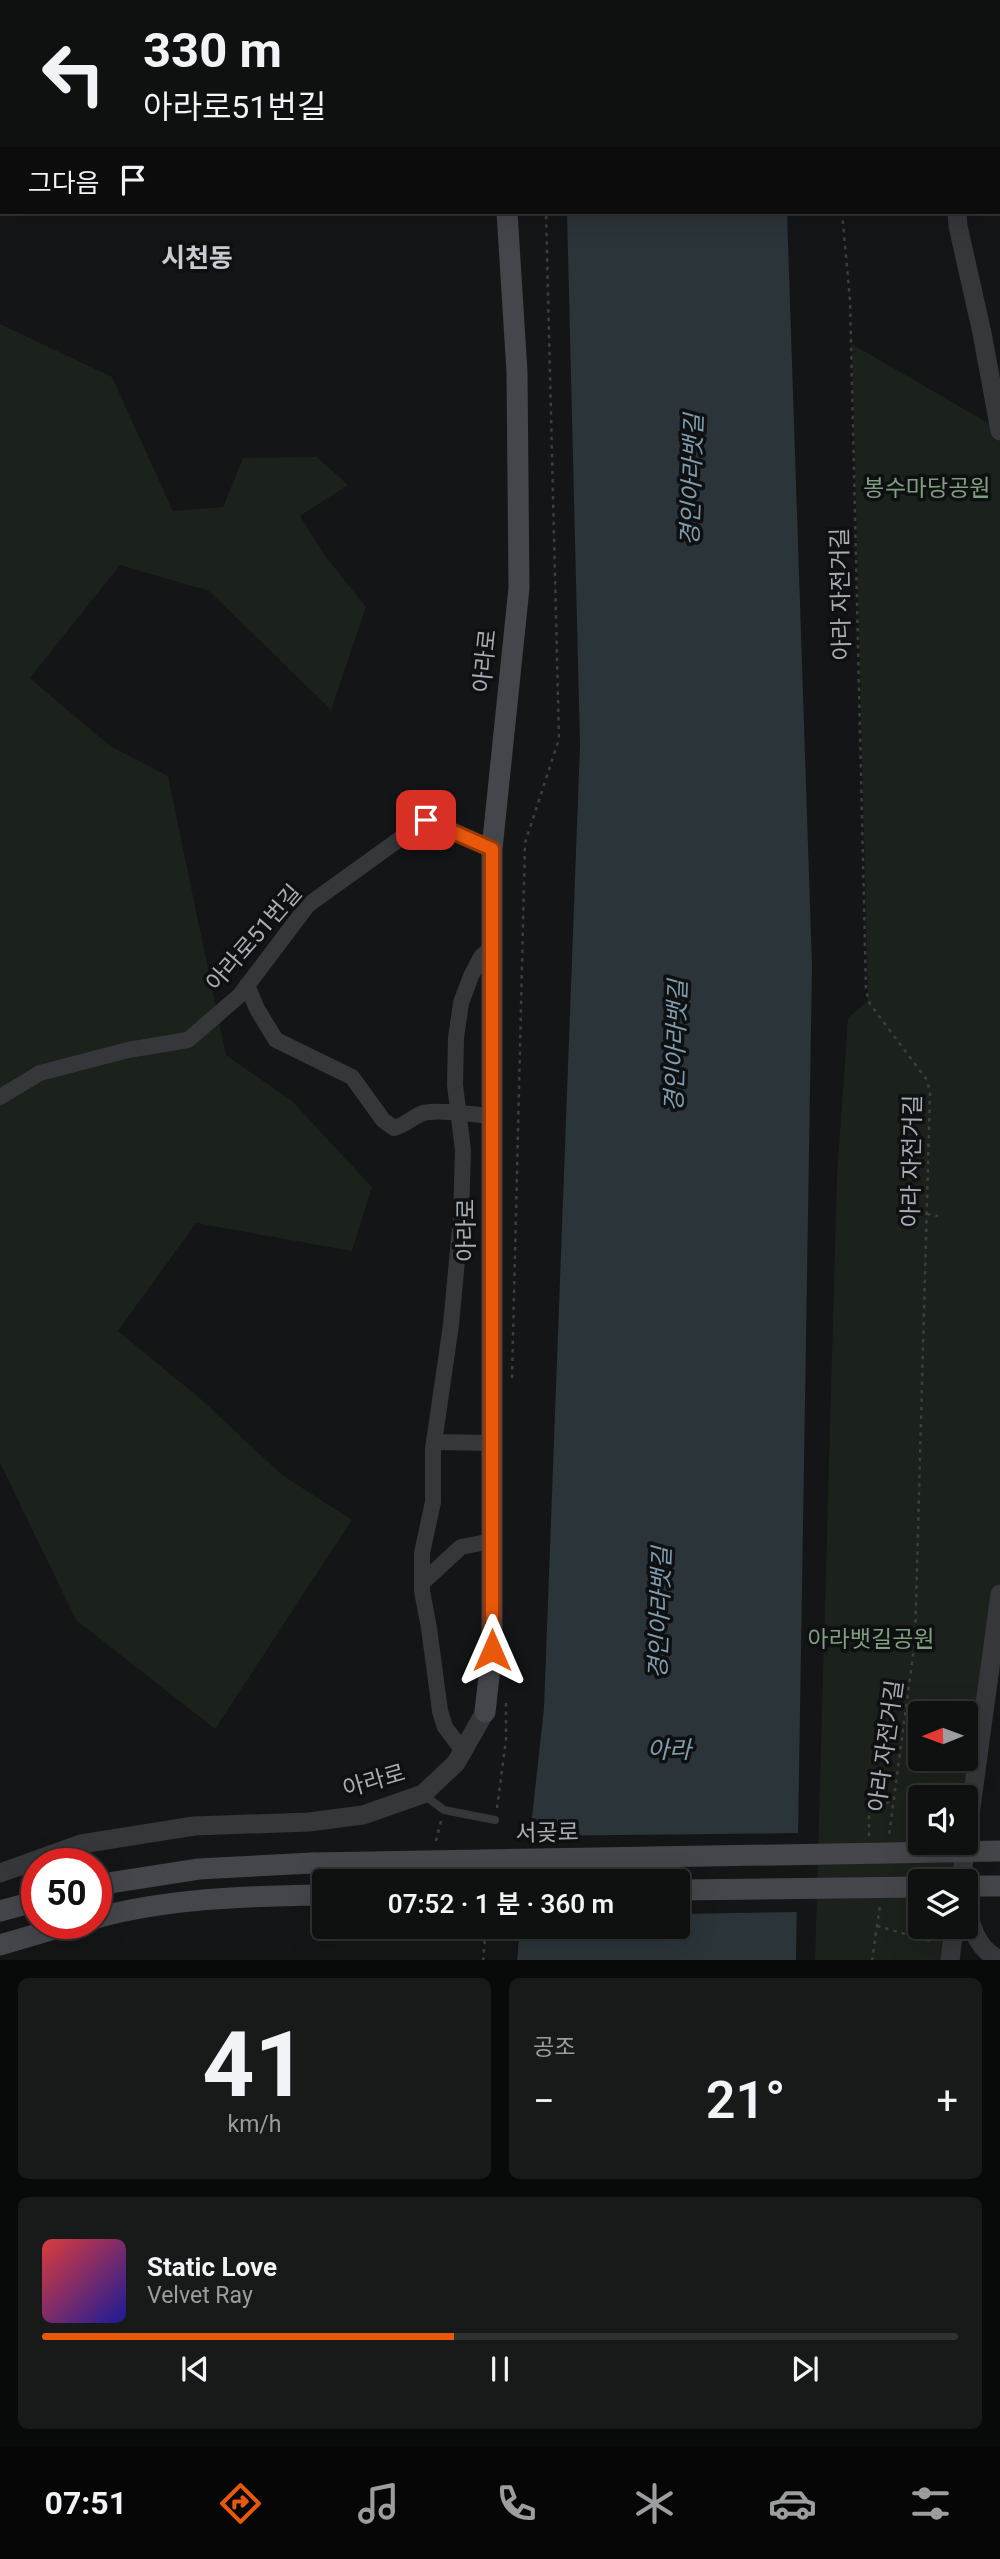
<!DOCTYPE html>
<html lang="ko">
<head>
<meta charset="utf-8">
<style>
  body { margin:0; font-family:Roboto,"Noto Sans KR",sans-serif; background:#181919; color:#f1f3f6; height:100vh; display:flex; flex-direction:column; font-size:26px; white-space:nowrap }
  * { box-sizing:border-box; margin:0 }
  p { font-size:23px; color:#9b9d9f }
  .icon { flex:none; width:38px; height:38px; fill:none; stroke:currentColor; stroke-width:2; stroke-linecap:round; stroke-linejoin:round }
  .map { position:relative; height:1960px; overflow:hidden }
  .sheet { display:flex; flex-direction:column; gap:18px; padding:18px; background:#080909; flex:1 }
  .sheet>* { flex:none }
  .banner { position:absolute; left:0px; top:0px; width:1001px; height:214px; box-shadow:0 7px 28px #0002,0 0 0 2px #2f3030; background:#0f1010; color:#f1f3f6; overflow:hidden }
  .needle { width:46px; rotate:269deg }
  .fabs { position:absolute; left:908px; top:1701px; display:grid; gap:14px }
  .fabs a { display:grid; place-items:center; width:70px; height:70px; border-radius:7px; background:#0f1010; box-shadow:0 7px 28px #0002,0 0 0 2px #2f3030; font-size:35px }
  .speed { position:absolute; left:21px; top:1848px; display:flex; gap:14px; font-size:35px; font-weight:700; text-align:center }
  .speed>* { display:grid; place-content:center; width:91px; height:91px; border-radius:50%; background:#0f1010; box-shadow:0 7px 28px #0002,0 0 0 2px #2f3030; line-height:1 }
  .speed .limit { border:10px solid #d22; background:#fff; color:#111 }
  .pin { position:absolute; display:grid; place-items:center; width:60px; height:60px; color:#fff; margin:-30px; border-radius:14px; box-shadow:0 4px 10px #0006 }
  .me { position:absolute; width:77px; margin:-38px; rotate:0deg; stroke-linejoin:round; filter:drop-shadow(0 0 5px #0008) }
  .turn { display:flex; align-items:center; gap:24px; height:147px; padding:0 28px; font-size:32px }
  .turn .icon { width:91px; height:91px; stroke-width:2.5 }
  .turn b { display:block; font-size:49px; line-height:60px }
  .then { display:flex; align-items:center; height:66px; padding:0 28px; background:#0003; gap:14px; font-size:26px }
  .big { font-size:52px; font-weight:600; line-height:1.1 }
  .sheet .widget { flex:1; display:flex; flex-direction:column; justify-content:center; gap:10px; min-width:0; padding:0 24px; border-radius:10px; background:#181919 }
  .sheet .dial { align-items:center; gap:0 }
  .dial b { font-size:91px; line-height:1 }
  .song { display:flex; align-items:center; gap:21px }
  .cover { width:84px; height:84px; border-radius:10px; background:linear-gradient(135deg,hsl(0 70% 55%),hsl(240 70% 35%)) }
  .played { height:7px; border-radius:4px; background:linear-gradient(90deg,#ea580c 45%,#2f3030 45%) }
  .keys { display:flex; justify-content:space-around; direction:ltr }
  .heat { display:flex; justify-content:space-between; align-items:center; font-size:38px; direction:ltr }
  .sheet .tiles { flex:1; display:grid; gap:18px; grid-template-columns:1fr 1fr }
  .widget:last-child { grid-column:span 2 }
  .trip { position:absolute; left:312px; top:1869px; width:378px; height:70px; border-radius:7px; background:#0f1010; box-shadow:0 7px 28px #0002,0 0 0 2px #2f3030; font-weight:600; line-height:70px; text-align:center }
  .tabs { display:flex; height:112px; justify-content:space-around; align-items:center; background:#060606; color:#9b9d9f }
  .tabs .icon { width:49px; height:49px }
  .tabs .selected { color:#ea580c }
  .tabs b { font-size:32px; color:#f1f3f6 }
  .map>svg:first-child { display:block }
  .green { fill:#1b211b; fill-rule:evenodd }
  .water { fill:#2b3439 }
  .pier { fill:#141516 }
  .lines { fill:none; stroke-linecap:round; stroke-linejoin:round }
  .path { stroke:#3c3e42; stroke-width:2.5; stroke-dasharray:3.5 5; stroke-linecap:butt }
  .service { stroke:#36373b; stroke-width:8 }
  .minor { stroke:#36373b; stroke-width:16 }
  .tertiary { stroke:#36373b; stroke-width:19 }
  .secondary { stroke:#44464b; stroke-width:21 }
  .secondary-bridge { stroke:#44464b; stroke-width:21 }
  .route-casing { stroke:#983908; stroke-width:18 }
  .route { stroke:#ea580c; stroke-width:12 }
  .labels { text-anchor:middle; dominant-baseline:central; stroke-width:7; stroke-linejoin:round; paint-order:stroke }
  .park-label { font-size:23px; fill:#809f7f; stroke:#0f1011 }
  .street-label { font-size:23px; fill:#a7adb5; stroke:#0f1011 }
  .water-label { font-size:24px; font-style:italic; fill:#809dae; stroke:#0f1011 }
  .quarter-label { font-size:26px; font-weight:bold; fill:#c8cbd2; stroke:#0f1011 }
</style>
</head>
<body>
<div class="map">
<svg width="1000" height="1961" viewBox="0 0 1000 1961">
  <rect width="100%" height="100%" fill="#141516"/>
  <g class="green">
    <polygon points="0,324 112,377 173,511 223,507 243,458 317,457 348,485 300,516 326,557 366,607 331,710 209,591 120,565 30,678 110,746 168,776 226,1055 292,1101 372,1187 352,1251 196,1223 118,1331 202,1400 282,1475 352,1520 215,1729 76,1620 0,1463"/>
    <path d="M852 344 1000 430V1594L961 1881H920V1927H954L950 1960 815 1961 837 1175 848 1018 868 1000ZM920 1713H966V1759H920ZM920 1797H966V1843H920Z"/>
  </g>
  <polygon class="water" points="567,212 787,212 812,966 796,1960 517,1961 520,1927 677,1927 677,1881 525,1881 544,1708 580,745"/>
  <polygon class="pier" points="801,1833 800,1912 677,1914 677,1881 522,1881 526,1836"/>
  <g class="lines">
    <g class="path">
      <polyline points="540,0 540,2"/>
      <polyline points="823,0 823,2"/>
      <polyline points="842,212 850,300 866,991 870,1004 927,1080 930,1092 915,1640 889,1836"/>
      <polyline points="927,1214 938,1216"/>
      <polyline points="512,1378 525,843 559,739 546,212"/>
      <polyline points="497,1808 506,1740 506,1703"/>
      <polyline points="869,1836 869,1814 895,1798"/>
      <polyline points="436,1841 441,1821"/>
      <polyline points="877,1926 934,1942"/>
      <polyline points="483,1961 486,1927"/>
      <polyline points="872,1961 880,1905"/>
    </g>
    <polyline class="service" points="424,1795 444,1810 495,1820"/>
    <g class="minor">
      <path d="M247 985 257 1009 276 1040 352 1077 383 1120 394 1128C408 1125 415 1113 429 1112 449 1110 472 1115 492 1116"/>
      <polyline points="0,1097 40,1073 128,1050 188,1040 240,995 308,905 426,820 492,849"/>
      <polyline points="434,1442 492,1443"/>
      <polyline points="422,1583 461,1547 492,1541"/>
      <polyline points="463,1751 445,1727 440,1711 429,1628 422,1591 422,1553 433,1502 433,1449 451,1325 461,1217 463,1150 455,1085 456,1038 461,1003 471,976 481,957 492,947"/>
    </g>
    <g class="tertiary">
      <polyline points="944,0 944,2"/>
      <polyline points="957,212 958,226 982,333 1000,431"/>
      <polyline points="0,1873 81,1844 194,1826 309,1822 363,1815 423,1794 456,1763 485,1712"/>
      <polyline points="961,1881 1000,1594"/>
      <path d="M966 1908C973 1930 977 1949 1000 1960"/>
      <polyline points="950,1961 954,1927"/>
    </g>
    <g class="secondary">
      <polyline points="493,0 493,2"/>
      <polyline points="485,1712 492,1650 492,849 519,588 517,372 507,212"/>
      <polyline points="96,1885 199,1869 313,1863"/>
      <polyline points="966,1886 1000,1886"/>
      <polyline points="0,1911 37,1901"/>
      <path d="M96 1918C169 1898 249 1896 324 1895"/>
      <polyline points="0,1945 75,1923"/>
    </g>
    <g class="secondary-bridge">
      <polyline points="313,1863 1000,1851"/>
      <polyline points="677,1890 920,1887"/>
    </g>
  </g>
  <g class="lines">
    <g class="route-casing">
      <polyline id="route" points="426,820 492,849 492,1650"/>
    </g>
    <use href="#route" class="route"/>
  </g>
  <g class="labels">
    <g class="park-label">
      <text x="927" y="488">봉수마당공원</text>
      <text x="871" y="1639">아라뱃길공원</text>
    </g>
    <g class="street-label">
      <text transform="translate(841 594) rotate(-91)">아라 자전거길</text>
      <text transform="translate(485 661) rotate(-84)">아라로</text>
      <text transform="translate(254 938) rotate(-49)">아라로51번길</text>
      <text transform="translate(912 1161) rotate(-89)">아라 자전거길</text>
      <text transform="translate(466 1230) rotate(-90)">아라로</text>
      <text transform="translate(886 1746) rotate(-82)">아라 자전거길</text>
      <text transform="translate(374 1781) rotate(-16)">아라로</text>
      <text transform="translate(547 1833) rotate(-1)">서곶로</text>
    </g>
    <g class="water-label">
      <text transform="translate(692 480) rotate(-88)">경인아라뱃길</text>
      <text transform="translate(676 1046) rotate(-88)">경인아라뱃길</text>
      <text transform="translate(660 1613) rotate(-88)">경인아라뱃길</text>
      <text x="669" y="1750">아라</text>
    </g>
    <g class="quarter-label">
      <text x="197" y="258">시천동</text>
    </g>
  </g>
</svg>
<div class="fabs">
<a><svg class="needle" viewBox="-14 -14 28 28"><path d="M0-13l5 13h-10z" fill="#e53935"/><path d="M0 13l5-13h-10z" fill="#9b9d9f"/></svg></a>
<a><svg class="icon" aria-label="sound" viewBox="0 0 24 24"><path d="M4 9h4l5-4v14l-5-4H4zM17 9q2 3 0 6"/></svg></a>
<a><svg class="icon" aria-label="layers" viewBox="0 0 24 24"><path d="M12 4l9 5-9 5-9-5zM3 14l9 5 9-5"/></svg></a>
</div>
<div class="speed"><div class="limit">50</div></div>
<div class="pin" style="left:426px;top:820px;background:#d93025"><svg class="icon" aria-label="arrive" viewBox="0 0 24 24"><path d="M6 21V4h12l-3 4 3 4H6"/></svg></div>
<svg class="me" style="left:492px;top:1650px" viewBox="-20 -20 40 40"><path d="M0-17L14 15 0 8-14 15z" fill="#ea580c" stroke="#fff" stroke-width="4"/></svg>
<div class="trip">07:52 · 1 분 · 360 m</div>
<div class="banner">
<div class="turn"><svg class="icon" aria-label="left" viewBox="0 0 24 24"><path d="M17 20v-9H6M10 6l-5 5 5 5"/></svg><div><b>330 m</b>아라로51번길</div></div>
<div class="then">그다음<svg class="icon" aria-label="arrive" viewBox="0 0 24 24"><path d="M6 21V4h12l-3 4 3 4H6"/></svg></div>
</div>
</div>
<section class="sheet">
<div class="tiles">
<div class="widget dial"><b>41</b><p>km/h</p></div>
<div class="widget"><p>공조</p>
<div class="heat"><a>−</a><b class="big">21°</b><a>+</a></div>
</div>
<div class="widget">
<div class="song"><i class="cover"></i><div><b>Static Love</b><p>Velvet Ray</p></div></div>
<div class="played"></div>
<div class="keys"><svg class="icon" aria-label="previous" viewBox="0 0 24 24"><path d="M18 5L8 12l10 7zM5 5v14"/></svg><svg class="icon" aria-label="pause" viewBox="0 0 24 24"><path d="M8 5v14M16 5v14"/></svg><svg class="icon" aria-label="next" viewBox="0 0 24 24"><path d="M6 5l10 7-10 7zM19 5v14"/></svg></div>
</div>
</div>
</section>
<nav class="tabs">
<b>07:51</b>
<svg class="icon selected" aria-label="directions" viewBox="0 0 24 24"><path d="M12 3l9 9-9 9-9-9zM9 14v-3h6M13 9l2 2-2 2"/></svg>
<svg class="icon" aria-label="music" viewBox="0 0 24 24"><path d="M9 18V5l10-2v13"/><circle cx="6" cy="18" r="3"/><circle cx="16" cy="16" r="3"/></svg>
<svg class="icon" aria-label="phone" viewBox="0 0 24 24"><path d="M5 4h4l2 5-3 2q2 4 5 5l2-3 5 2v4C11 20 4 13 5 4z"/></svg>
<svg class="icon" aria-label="climate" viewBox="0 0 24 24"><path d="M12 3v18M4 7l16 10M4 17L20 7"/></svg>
<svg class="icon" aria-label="car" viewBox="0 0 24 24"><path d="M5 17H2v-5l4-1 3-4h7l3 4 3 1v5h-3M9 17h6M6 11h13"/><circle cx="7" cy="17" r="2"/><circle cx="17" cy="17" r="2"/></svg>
<svg class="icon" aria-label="filters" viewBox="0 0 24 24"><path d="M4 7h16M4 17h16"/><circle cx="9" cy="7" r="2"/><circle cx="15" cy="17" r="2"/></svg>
</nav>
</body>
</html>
